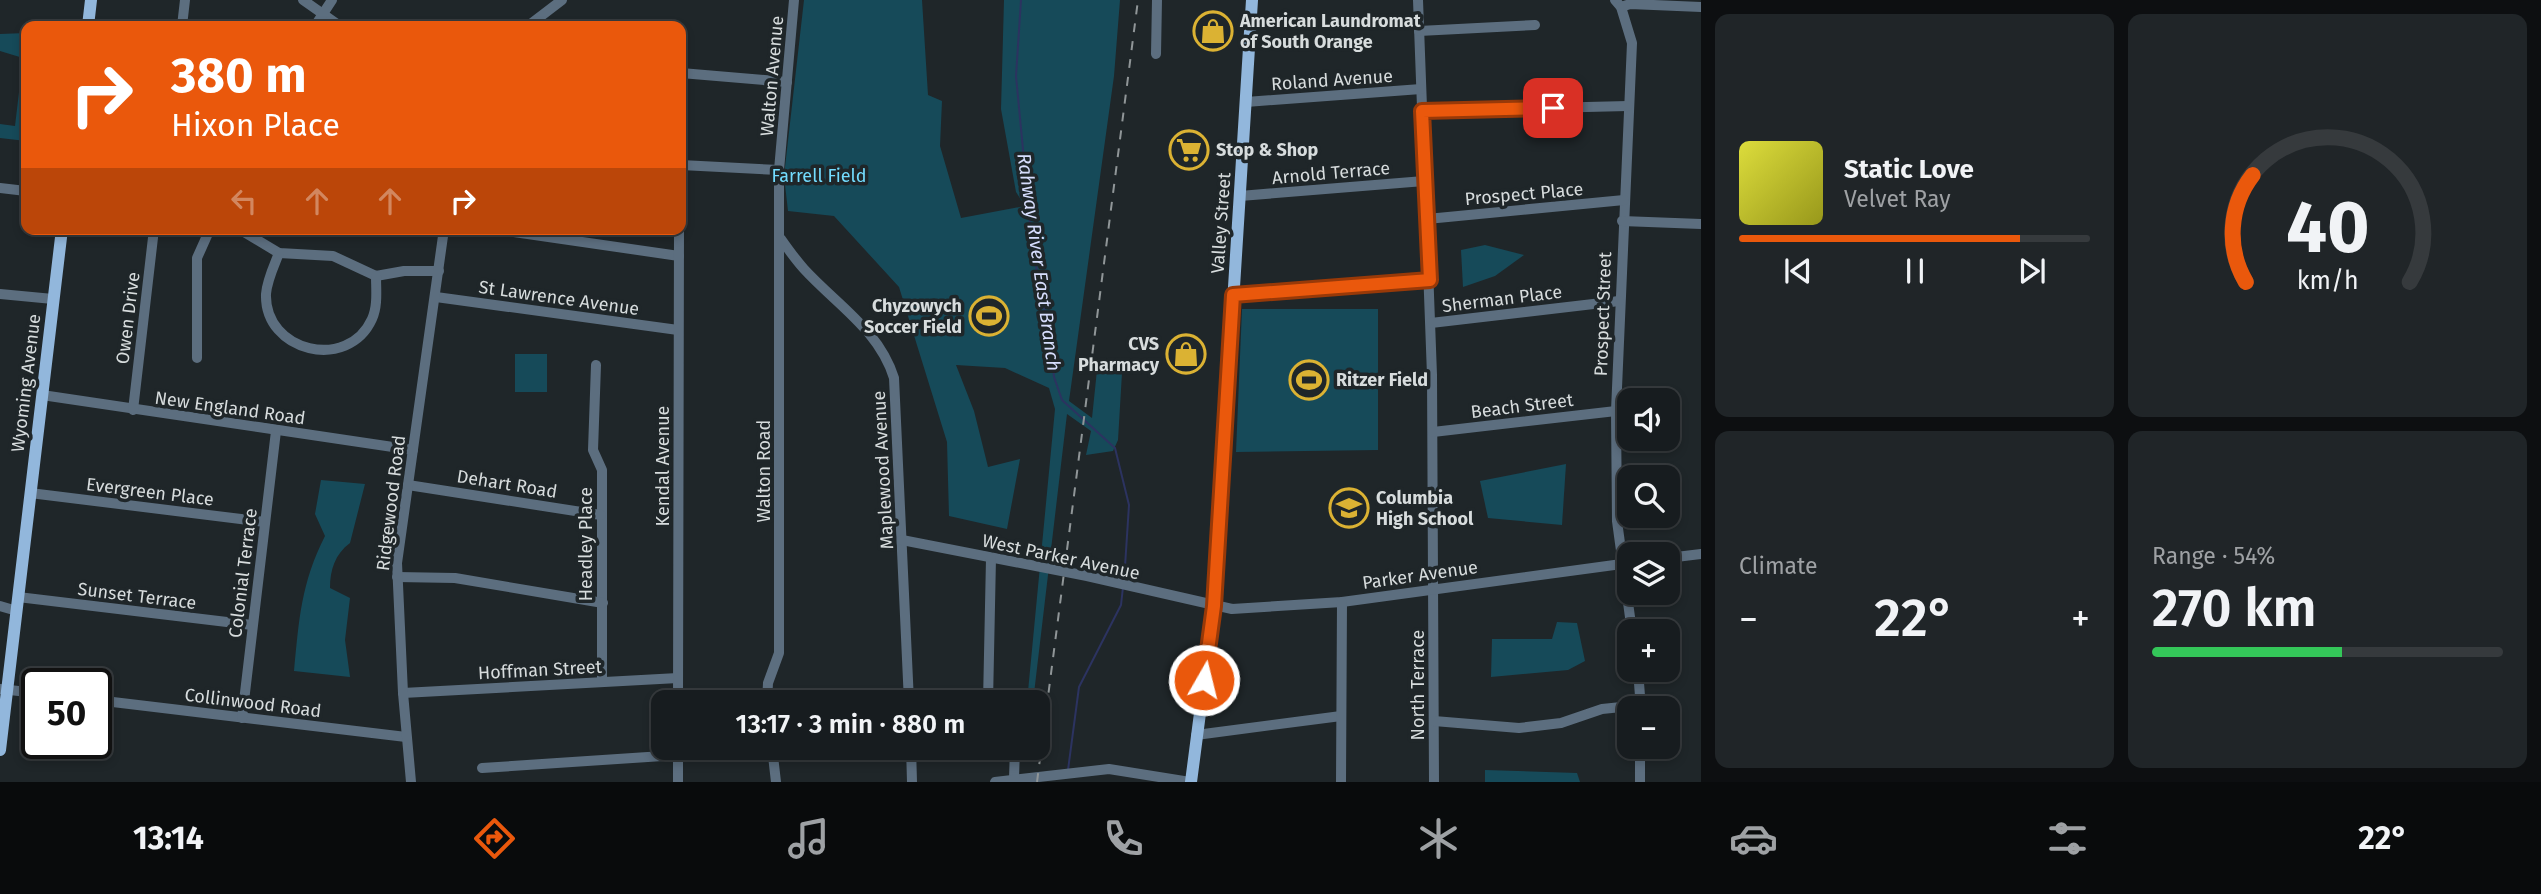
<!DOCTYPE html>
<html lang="en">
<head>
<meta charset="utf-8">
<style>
  body { margin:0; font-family:"Fira Sans",sans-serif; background:#202528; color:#f1f3f6; height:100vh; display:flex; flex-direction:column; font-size:26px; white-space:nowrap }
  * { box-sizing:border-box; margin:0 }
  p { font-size:23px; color:#9ea1a4 }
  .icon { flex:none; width:38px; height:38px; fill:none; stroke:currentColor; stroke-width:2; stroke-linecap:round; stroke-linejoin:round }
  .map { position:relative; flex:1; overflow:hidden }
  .details { display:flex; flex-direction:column; gap:14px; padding:14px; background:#0d0f11; width:840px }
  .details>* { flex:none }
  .hud { position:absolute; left:21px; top:21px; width:665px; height:214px; border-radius:14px; box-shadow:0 4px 10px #0003,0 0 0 2px #363a3d; background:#ea580c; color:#fff; overflow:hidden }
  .buttons { position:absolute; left:1617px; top:388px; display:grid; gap:14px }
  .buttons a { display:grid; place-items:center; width:63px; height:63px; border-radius:14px; background:#171c1f; box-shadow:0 4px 10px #0003,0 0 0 2px #363a3d; font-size:35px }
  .speed { position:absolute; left:21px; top:668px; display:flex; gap:14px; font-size:35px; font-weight:700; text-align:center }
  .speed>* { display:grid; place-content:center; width:91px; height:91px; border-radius:50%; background:#171c1f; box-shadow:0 4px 10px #0003,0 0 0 2px #363a3d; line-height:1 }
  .speed .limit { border:4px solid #111; border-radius:10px; background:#fff; color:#111 }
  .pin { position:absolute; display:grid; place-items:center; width:60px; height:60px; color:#fff; margin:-30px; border-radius:14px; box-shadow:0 4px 10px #0006 }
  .me { position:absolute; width:77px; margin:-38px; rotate:8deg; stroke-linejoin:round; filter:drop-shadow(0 0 5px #0008) }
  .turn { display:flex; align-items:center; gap:24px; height:147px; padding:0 35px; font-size:32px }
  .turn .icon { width:91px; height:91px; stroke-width:2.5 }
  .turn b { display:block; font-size:49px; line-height:60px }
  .lanes { display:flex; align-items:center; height:66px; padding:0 35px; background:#0003; justify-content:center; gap:35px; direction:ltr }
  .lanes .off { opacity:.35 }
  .big { font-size:52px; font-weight:600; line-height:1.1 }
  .details .card { flex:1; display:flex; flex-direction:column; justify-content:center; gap:10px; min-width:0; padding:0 24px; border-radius:14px; background:#202528 }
  .details .dial { align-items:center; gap:0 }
  .dial svg { height:182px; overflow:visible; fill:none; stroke:#363a3d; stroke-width:7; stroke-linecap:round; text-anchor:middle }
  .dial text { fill:#f1f3f6; stroke:none }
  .song { display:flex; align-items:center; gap:21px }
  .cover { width:84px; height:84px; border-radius:10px; background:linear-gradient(135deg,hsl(60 70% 55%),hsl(60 70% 35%)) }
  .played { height:7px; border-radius:4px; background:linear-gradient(90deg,#ea580c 80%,#363a3d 80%) }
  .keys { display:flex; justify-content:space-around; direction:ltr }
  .heat { display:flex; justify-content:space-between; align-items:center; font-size:38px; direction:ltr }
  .charge { height:10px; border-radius:5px; background:linear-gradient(90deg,#34c759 54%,#363a3d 0) }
  .details .tiles { flex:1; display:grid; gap:14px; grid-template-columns:repeat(2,1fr) }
  .trip { position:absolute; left:651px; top:690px; width:399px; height:70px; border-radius:14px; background:#171c1f; box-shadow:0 4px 10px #0003,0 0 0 2px #363a3d; font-weight:600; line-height:70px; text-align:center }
  .dock { display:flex; height:112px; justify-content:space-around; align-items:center; background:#090b0c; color:#9ea1a4 }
  .dock .icon { width:49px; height:49px }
  .dock .selected { color:#ea580c }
  .dock b { font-size:32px; color:#f1f3f6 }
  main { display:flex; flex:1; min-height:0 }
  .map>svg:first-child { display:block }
  .green { fill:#164a59 }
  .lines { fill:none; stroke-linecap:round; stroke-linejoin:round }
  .stream { stroke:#2c3360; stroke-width:2 }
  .minor { stroke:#5c6e7f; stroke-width:10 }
  .major { stroke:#92b7dc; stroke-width:12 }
  .rail { stroke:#909698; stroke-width:2; stroke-dasharray:9 9; stroke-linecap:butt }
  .route-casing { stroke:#983908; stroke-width:18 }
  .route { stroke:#ea580c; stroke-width:12 }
  .labels { text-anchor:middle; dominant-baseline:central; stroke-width:7; stroke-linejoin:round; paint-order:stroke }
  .poi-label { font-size:18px; font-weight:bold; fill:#d7dcdd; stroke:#1f2629; text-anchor:start }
  .street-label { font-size:18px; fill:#d7dcdd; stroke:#1f2629 }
  .park-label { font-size:18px; fill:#73dcfe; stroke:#1f2629 }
  .water-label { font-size:19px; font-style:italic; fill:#d7defd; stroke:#1f2629 }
</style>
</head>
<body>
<main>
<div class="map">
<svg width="1701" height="782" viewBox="0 0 1701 782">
  <rect width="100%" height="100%" fill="#1f2629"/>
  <g class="green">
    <polygon points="804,0 922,0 928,95 942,101 940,146 961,218 1025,206 1016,192 1001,109 1004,0 1120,0 1114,76 1069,401 1092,418 1097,370 1122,373 1118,440 1113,451 1086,455 1091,431 1067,414 1033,702 1027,702 1055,409 1049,388 1005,368 956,365 974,411 988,467 1020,459 1007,529 949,516 947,442 899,287 834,216 788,211 784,176"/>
    <polygon points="26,33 26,141 0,138 0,124 15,126 23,58 0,51 0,34"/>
    <polygon points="1485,245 1524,255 1495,276 1463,287 1461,250"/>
    <polygon points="1242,309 1378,309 1378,450 1236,452"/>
    <rect x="515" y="354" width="32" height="38"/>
    <polygon points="1566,464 1562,525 1488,518 1480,481"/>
    <path d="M321 480 365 484 350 543C335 554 330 570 330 588L350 598 345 640 350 677 294 671C299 620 301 583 325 536L315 514Z"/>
    <polygon points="1557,622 1577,623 1585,661 1568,670 1491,677 1492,639 1552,639"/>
    <polygon points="1485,770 1577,773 1580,782 1485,782"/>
  </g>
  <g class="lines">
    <g class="stream">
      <polyline points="1021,0 1016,76 1032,245 1050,338 1054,377 1062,400 1115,448 1129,505 1124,582"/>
      <polyline points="1068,770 1079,687 1121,605 1123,587"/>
    </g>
    <g class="minor">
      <polyline points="303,0 340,26"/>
      <polyline points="1418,0 1432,375 1434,782"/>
      <polyline points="1615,0 1621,7 1632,43 1616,411 1617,521 1632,632"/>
      <polyline points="1621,7 1630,4 1701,7"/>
      <polyline points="182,26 185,0"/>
      <polyline points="315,26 332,0"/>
      <polyline points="528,26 562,0"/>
      <polyline points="1419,31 1535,25"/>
      <polyline points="1156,54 1157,0"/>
      <polyline points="681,73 787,82"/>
      <polyline points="1246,102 1421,89"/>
      <polyline points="1422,111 1628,106"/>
      <polyline points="681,165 779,170"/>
      <polyline points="0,188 26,191"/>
      <polyline points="1240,196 1424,181"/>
      <polyline points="1427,219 1624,200"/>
      <polyline points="1622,221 1701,224"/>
      <polyline points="239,229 279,253 333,256 376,276 404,271 439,271"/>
      <polyline points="493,229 679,256"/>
      <path d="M781 239C788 249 796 260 804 269 837 305 879 330 894 378L909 702"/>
      <path d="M279 253C274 266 267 280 266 294 264 352 348 372 372 319 378 306 376 290 376 276"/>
      <polyline points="0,294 53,299"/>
      <polyline points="1233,295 1430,280"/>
      <polyline points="436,297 678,330"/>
      <polyline points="1431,323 1619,301"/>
      <polyline points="197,358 197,258 210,229"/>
      <polyline points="596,365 593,450 602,470 602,682"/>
      <polyline points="42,395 413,450"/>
      <polyline points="133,410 154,229"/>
      <polyline points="1433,432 1616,411"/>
      <polyline points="408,485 601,515"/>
      <polyline points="30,493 265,522"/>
      <polyline points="902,540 1087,576 1232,609 1342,602 1629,563"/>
      <polyline points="1668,558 1701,554"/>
      <polyline points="397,577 455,578 603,603"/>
      <polyline points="18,597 252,625"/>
      <polyline points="0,606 17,611"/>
      <polyline points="1638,670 1641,709"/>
      <polyline points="0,689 37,693"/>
      <polyline points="403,693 678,678"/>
      <polyline points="96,700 406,737"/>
      <polyline points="678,702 679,229"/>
      <polyline points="767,702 768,683 779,653 779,170 794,0"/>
      <polyline points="988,702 991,558"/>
      <polyline points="242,718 276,431"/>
      <polyline points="1434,721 1519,728 1561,723 1602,709 1641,705"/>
      <polyline points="1196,735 1341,716"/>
      <polyline points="772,747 776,782"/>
      <polyline points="911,747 912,782"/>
      <polyline points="482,768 678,755"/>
      <polyline points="1014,779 1015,747"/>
      <polyline points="411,782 403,693 397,563 444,229"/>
      <polyline points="678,782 678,747"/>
      <polyline points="995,782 1109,769 1190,782"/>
      <polyline points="1341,782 1342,602"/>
      <polyline points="1640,782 1640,747"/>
    </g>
    <g class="major">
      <polyline points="88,26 91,0"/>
      <polyline points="0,750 62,229"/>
      <polyline points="1191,782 1214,606 1252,0"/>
    </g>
    <polyline class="rail" points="1037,782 1138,0"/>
  </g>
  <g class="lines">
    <g class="route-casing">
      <polyline id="route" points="1204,680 1214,606 1233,295 1430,280 1422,111 1553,108"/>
    </g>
    <use href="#route" class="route"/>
  </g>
  <defs>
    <g id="shop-ring" transform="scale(2.0125)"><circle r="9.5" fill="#1f2629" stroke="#dbb233" stroke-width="1.5"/><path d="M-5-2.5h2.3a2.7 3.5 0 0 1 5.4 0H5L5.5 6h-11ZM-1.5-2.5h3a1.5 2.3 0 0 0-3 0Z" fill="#dbb233"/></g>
    <g id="supermarket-ring" transform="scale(2.0125)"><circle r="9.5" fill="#1f2629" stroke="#dbb233" stroke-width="1.5"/><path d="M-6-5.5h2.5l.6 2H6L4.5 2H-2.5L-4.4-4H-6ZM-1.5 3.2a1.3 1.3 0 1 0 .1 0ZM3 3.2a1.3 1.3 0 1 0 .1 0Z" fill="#dbb233"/></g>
    <g id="stadium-ring" transform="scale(2.0125)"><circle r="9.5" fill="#1f2629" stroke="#dbb233" stroke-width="1.5"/><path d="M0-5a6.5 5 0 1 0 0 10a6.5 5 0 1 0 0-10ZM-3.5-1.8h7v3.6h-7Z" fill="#dbb233"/></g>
    <g id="school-ring" transform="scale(2.0125)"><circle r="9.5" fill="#1f2629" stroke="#dbb233" stroke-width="1.5"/><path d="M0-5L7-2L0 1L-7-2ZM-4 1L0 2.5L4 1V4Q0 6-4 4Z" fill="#dbb233"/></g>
  </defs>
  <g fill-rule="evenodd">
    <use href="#shop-ring" x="1213" y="31"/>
    <use href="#supermarket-ring" x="1189" y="150"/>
    <use href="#stadium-ring" x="989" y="316"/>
    <use href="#shop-ring" x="1186" y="354"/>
    <use href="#stadium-ring" x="1309" y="380"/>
    <use href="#school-ring" x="1349" y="508"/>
  </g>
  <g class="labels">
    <g class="poi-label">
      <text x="1240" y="21">American Laundromat<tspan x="1240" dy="21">of South Orange</tspan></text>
      <text x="1216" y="150">Stop &amp; Shop</text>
      <text x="962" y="306" text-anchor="end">Chyzowych<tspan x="962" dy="21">Soccer Field</tspan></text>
      <text x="1159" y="344" text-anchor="end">CVS<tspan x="1159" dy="21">Pharmacy</tspan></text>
      <text x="1336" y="380">Ritzer Field</text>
      <text x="1376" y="498">Columbia<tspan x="1376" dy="21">High School</tspan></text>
    </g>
    <g class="street-label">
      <text transform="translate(772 76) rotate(-85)">Walton Avenue</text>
      <text transform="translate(1332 80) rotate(-4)">Roland Avenue</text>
      <text transform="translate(1331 173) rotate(-5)">Arnold Terrace</text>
      <text transform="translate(1524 194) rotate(-5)">Prospect Place</text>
      <text transform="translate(1221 223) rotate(-86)">Valley Street</text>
      <text transform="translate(559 298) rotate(8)">St Lawrence Avenue</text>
      <text transform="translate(1502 299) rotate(-7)">Sherman Place</text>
      <text transform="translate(1603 314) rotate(-88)">Prospect Street</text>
      <text transform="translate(128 318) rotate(-83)">Owen Drive</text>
      <text transform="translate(26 383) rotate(-83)">Wyoming Avenue</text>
      <text transform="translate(1522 406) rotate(-7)">Beach Street</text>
      <text transform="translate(230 408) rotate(8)">New England Road</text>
      <text transform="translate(663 466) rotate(-90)">Kendal Avenue</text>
      <text transform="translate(883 470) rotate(-93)">Maplewood Avenue</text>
      <text transform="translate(764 471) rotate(-90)">Walton Road</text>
      <text transform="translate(507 484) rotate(9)">Dehart Road</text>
      <text transform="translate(150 492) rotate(7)">Evergreen Place</text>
      <text transform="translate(391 503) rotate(-83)">Ridgewood Road</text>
      <text transform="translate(586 544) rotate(-90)">Headley Place</text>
      <text transform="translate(1061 557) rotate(12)">West Parker Avenue</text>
      <text transform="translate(243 573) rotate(-83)">Colonial Terrace</text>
      <text transform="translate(1420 575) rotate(-8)">Parker Avenue</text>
      <text transform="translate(137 596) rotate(7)">Sunset Terrace</text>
      <text transform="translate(540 670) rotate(-3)">Hoffman Street</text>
      <text transform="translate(1418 685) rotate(-90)">North Terrace</text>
      <text transform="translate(253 703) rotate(7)">Collinwood Road</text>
    </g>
    <g class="park-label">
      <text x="819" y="176">Farrell Field</text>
    </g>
    <g class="water-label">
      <text transform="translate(1039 262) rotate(82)">Rahway River East Branch</text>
    </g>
  </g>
</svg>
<div class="buttons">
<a><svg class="icon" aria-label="sound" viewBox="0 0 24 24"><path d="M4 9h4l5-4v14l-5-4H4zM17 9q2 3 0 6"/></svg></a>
<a><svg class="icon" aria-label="search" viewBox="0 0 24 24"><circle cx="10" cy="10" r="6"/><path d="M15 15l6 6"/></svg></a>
<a><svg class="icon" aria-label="layers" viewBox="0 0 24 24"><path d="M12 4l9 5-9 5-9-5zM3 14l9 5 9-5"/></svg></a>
<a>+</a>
<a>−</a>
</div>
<div class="speed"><div class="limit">50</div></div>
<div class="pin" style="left:1553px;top:108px;background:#d93025"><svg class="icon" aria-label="arrive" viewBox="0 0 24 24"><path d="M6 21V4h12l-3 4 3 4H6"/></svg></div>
<svg class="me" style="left:1204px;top:680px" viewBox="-20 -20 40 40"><circle r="17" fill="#ea580c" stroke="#fff" stroke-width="3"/><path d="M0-11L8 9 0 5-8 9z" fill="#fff"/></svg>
<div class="trip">13:17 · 3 min · 880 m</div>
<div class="hud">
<div class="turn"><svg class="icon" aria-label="right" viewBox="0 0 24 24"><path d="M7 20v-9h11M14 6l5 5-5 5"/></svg><div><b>380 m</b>Hixon Place</div></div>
<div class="lanes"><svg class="icon off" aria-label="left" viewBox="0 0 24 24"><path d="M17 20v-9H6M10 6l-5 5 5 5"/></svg><svg class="icon off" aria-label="ahead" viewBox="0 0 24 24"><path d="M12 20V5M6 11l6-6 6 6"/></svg><svg class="icon off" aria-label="ahead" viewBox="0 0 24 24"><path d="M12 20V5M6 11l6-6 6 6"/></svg><svg class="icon" aria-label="right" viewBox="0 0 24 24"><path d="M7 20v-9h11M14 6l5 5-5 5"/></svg></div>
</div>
</div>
<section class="details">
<div class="tiles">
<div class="card">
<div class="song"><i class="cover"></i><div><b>Static Love</b><p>Velvet Ray</p></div></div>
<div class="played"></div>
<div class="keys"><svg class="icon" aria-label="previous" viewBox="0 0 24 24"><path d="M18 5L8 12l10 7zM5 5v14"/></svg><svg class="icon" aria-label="pause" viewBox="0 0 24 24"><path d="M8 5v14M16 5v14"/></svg><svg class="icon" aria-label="next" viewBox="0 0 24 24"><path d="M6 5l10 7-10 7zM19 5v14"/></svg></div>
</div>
<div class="card dial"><svg viewBox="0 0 100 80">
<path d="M14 69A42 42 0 1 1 86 69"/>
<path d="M14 69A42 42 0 0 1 17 22" stroke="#ea580c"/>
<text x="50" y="56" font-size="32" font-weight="700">40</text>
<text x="50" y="72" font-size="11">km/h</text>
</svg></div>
<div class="card"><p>Climate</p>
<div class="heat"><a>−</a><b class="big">22°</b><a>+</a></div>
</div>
<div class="card"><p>Range · 54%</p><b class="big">270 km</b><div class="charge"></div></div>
</div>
</section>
</main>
<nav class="dock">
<b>13:14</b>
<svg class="icon selected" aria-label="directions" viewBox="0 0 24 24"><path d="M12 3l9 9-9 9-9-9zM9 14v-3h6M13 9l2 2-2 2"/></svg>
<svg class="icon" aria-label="music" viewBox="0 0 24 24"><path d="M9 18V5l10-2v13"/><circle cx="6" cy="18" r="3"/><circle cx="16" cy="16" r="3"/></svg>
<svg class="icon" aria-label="phone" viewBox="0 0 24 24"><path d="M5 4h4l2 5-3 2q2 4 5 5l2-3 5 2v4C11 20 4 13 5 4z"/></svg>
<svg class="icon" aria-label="climate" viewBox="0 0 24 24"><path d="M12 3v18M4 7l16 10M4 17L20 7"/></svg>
<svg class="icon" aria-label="car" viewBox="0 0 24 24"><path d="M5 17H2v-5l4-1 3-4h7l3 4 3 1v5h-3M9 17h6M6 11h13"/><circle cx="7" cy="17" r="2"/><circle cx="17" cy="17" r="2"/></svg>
<svg class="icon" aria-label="filters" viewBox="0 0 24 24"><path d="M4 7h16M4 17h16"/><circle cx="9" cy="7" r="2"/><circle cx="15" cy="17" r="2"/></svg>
<b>22°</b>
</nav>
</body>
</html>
